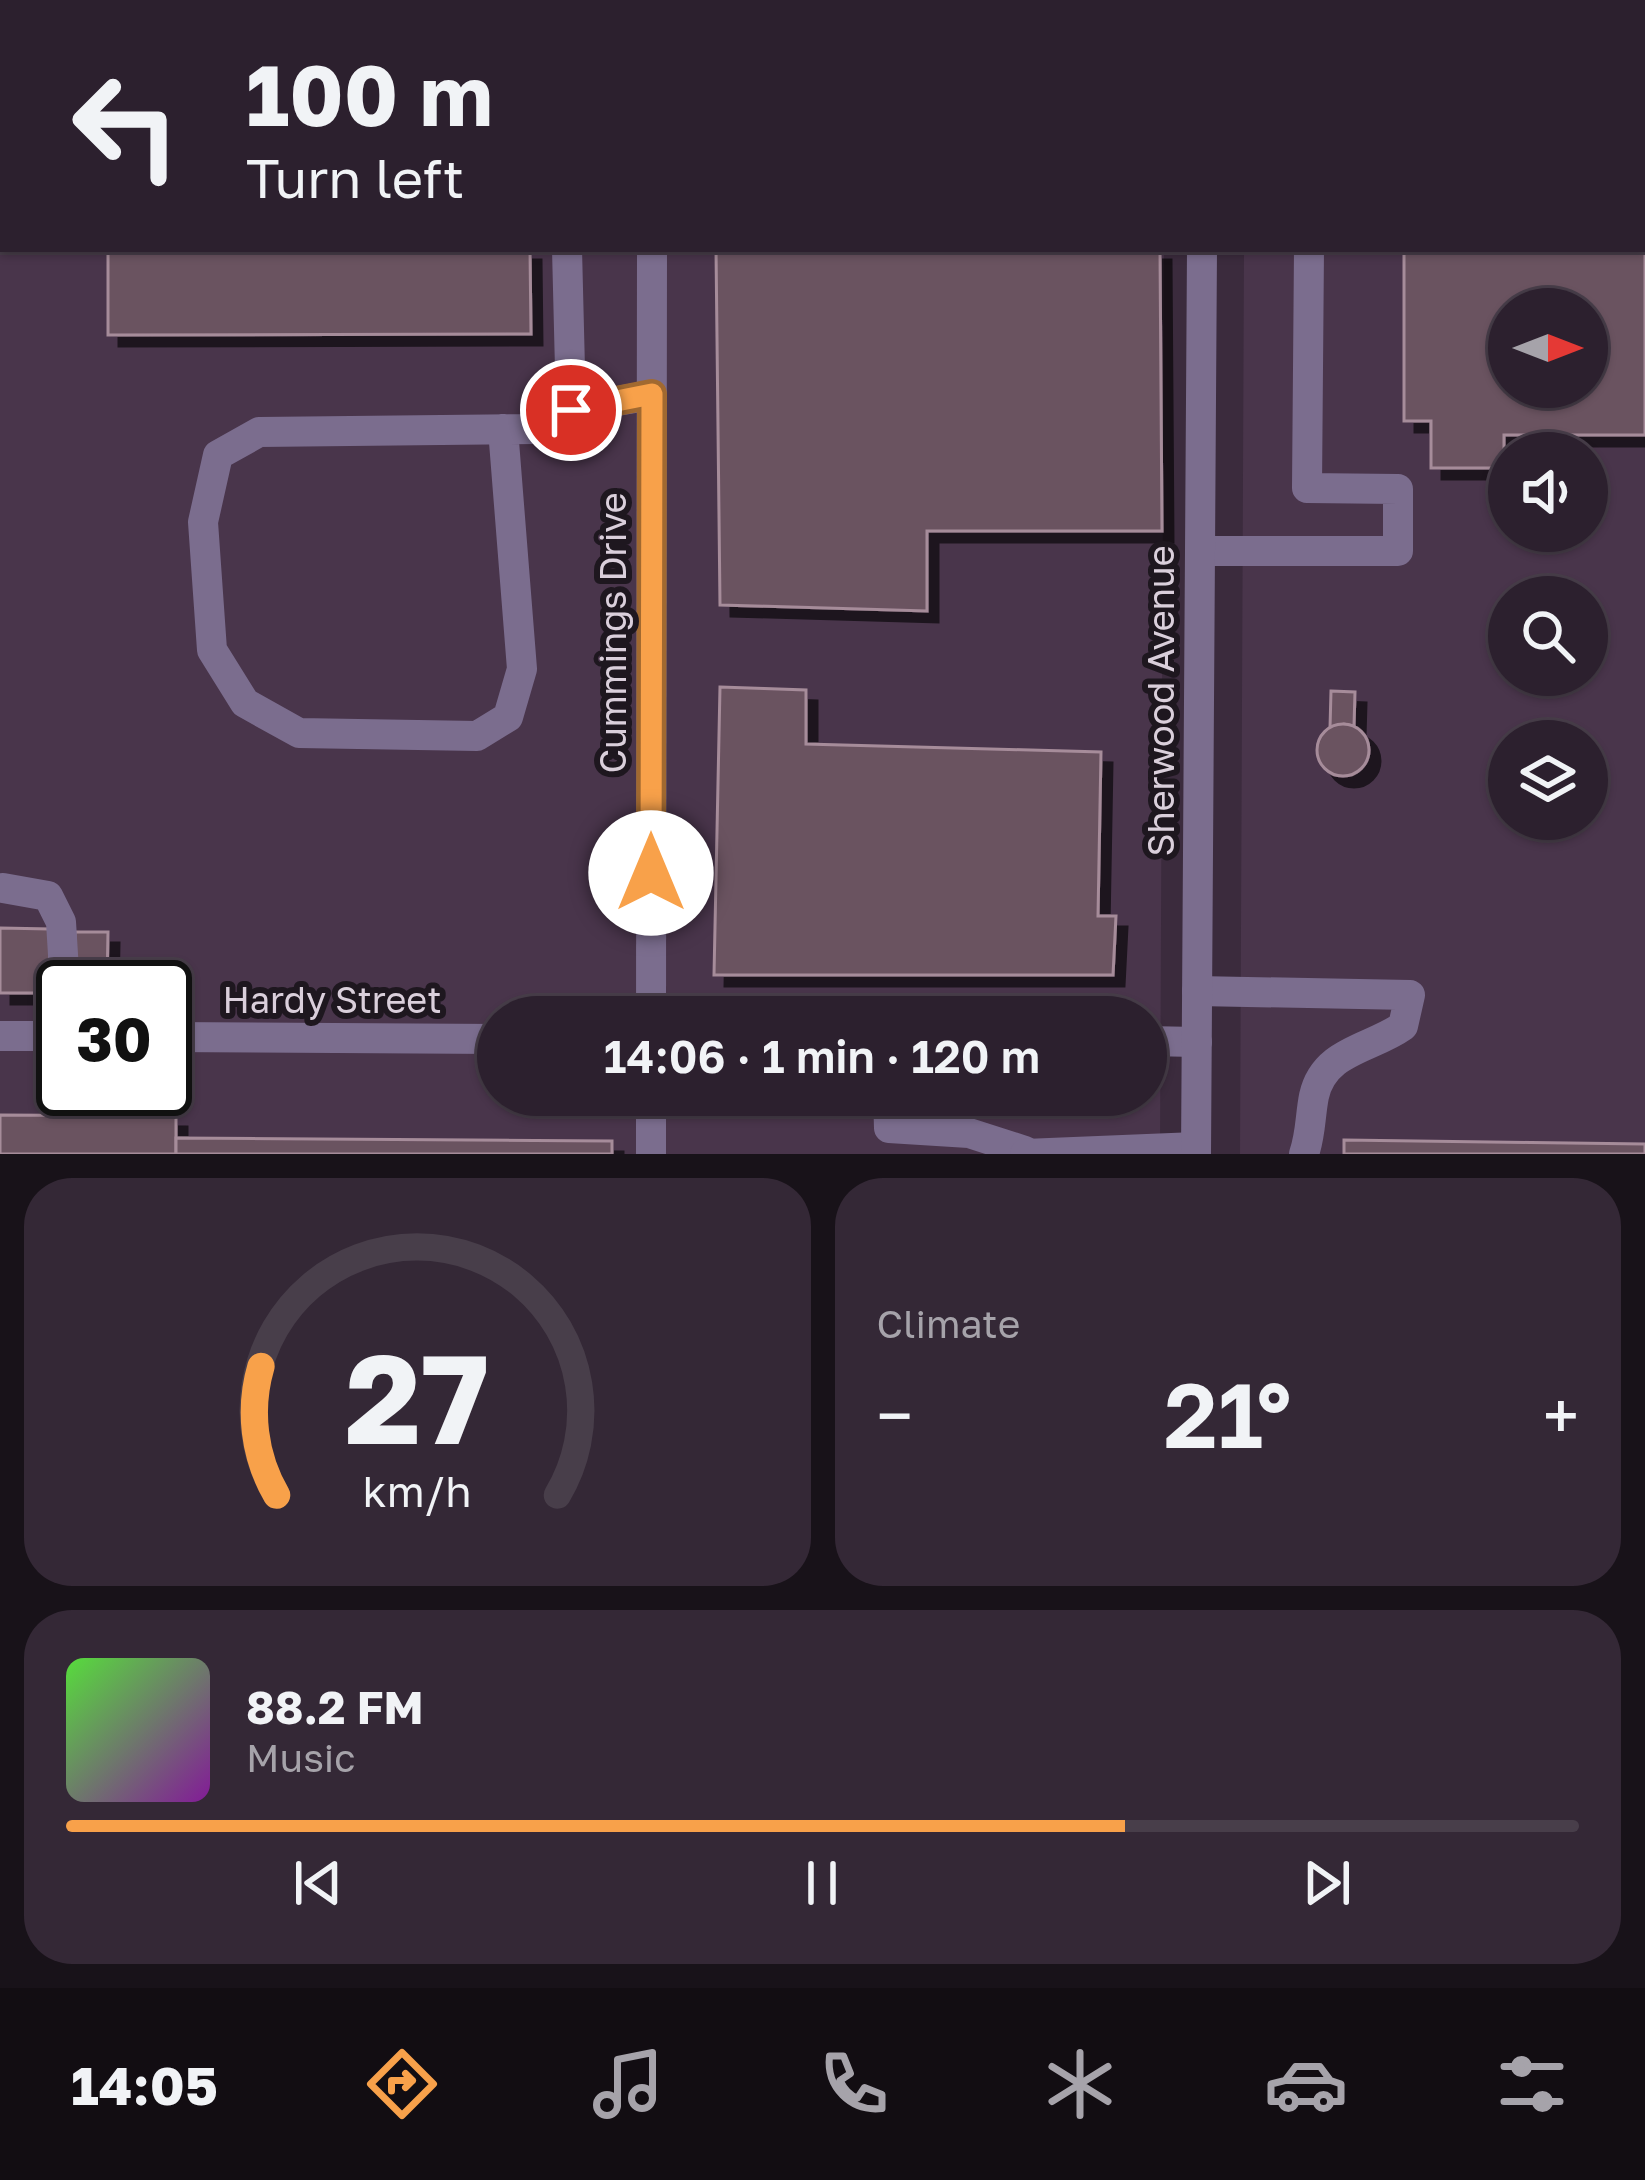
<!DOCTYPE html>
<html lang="en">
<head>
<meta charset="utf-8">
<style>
  body { margin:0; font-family:"Golos Text",sans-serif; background:#342836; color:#f1f3f6; height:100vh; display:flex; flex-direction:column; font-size:45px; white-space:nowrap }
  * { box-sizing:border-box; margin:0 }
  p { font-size:39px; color:#a6a3aa }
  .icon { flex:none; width:66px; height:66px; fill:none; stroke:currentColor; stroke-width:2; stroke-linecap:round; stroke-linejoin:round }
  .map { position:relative; height:1154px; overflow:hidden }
  .details { display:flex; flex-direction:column; gap:24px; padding:24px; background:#181219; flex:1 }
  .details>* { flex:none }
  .guide { position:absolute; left:0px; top:0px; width:1647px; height:252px; box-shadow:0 3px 9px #0004,0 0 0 3px #483e4a; background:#2c202e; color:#f1f3f6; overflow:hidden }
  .needle { width:78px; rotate:90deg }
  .fabs { position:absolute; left:1488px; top:288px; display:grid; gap:24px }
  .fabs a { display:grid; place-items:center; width:120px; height:120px; border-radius:50%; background:#2c202e; box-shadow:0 3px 9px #0004,0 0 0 3px #483e4a; font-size:60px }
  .speed { position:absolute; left:36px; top:960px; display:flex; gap:24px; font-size:60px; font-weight:700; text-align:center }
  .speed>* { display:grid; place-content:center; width:156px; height:156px; border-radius:50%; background:#2c202e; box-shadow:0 3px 9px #0004,0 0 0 3px #483e4a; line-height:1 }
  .speed .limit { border:6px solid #111; border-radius:18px; background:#fff; color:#111 }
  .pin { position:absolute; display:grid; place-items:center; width:102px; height:102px; color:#fff; margin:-51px; border:6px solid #fff; border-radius:50%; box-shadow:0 3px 12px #0007 }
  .me { position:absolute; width:132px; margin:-66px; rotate:0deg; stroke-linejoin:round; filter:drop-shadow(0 0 9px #0008) }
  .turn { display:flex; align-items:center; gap:42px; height:252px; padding:0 48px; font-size:54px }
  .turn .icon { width:156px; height:156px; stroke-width:2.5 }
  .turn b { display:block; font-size:84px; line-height:102px }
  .big { font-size:90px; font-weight:600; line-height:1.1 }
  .details .tile { flex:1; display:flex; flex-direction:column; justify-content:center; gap:18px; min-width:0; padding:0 42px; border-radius:48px; background:#342836 }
  .details .dial { align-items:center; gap:0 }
  .dial svg { height:312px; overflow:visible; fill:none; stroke:#483e4a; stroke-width:7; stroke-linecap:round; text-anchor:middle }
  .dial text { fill:#f1f3f6; stroke:none }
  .song { display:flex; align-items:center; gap:36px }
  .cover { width:144px; height:144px; border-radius:18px; background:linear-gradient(135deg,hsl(110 70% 55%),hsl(290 70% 35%)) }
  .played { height:12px; border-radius:6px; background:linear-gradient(90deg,#f8a14a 70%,#483e4a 70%) }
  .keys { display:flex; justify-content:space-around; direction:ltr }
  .heat { display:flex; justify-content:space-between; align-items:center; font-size:66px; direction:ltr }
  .details .tiles { flex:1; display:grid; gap:24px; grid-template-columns:1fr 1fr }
  .tile:last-child { grid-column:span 2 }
  .trip { position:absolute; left:477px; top:996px; width:690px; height:120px; border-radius:60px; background:#2c202e; box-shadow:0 3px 9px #0004,0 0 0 3px #483e4a; font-weight:600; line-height:120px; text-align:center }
  .dock { display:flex; height:192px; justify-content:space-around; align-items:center; background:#120d12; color:#a6a3aa }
  .dock .icon { width:84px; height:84px }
  .dock .on { color:#f8a14a }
  .dock b { font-size:54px; color:#f1f3f6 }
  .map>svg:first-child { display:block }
  .built { fill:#49354b; fill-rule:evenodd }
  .building { fill:#6b5361; stroke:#a68c9a; stroke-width:3; fill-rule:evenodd; filter:url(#shadow) }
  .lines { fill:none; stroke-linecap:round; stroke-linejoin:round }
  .minor { stroke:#7b6d8e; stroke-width:30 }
  .route-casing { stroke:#a16930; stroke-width:30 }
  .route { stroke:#f8a14a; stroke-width:21 }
  .labels { text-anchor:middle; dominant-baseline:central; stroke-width:12; stroke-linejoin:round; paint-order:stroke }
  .street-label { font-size:36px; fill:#dacfdb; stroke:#1e171f }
</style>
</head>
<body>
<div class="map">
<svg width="1645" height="1154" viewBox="0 0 1645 1154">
  <defs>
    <filter id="shadow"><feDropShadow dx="11" dy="11" stdDeviation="0" flood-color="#0009"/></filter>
  </defs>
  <rect width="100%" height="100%" fill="#3b2b3d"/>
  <g class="built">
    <path d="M0 0H1165L3 3V249H1164L1160 1154H0ZM63 987H165V1089H63ZM498 1017H1146V1095H498Z"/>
    <path d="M1245 0H1645V1154H1240L1244 249H1644V3ZM1509 309H1587V387H1509ZM1509 453H1587V531H1509ZM1509 597H1587V675H1509ZM1509 741H1587V819H1509Z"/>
  </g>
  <g class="building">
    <rect x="107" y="0" width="422" height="3"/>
    <rect x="714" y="0" width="444" height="3"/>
    <path d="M1404 0H1645V435H1504V468H1431V421H1404V249H1644V3ZM1509 309H1587V387H1509Z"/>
    <polygon points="108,249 530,249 531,334 108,335"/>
    <polygon points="716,249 1160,249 1162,531 927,531 927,611 720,605"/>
    <polygon points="720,687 806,690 806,744 1101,752 1098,916 1116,916 1113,975 714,975"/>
    <polygon points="1331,691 1355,692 1354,726 1344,724 1330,728"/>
    <circle cx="1343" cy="750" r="26"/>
    <polygon points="0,928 50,929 49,993 0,993"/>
    <polygon points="75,932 108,932 107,986 74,985"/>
    <polygon points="0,1115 176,1116 176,1154 0,1154"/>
    <polygon points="176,1138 612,1141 612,1154 176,1154"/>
    <polygon points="1344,1140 1645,1144 1645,1154 1344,1154"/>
  </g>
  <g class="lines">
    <g class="minor">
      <polyline points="564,0 564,3"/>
      <polyline points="652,3 652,0"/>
      <polyline points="1204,3 1204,0"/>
      <polyline points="1311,3 1311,0"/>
      <polyline points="0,23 3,55"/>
      <polyline points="571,409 652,395"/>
      <polyline points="503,429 522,669 508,717 477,736 299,733 245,703 212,650 203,522 218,455 259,432 538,429 566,424 571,409 567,249"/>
      <polyline points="1201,551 1398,551 1398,489 1307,488 1309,249"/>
      <polyline points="3,888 48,896 61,922 65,987"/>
      <path d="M1197 991 1410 995 1403 1026C1371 1049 1324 1050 1314 1096 1310 1116 1311 1134 1304 1154"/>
      <polyline points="651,1017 652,249"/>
      <polyline points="0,1036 63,1036"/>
      <polyline points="165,1037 498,1039"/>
      <polyline points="1146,1041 1197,1042"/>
      <polyline points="651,1095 651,1154"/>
      <polyline points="888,1095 889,1128 969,1133 1025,1151"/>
      <polyline points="1025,1154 1196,1147"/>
      <polyline points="1196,1154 1202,249"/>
    </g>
  </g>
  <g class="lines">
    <g class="route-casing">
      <polyline id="route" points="571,410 652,394 651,873"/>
    </g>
    <use href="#route" class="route"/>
  </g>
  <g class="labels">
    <g class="street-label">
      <text transform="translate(612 633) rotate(-90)">Cummings Drive</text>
      <text transform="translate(1160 701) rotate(-90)">Sherwood Avenue</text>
      <text x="332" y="999">Hardy Street</text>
    </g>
  </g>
</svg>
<div class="fabs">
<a><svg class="needle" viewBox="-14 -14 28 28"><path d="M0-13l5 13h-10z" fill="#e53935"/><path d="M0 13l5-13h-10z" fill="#a6a3aa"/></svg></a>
<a><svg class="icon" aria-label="sound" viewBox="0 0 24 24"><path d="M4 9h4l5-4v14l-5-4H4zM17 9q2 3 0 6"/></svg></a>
<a><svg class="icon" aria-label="search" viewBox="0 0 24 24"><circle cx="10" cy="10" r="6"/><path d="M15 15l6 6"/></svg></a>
<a><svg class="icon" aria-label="layers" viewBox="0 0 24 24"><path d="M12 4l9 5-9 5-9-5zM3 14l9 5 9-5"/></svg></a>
</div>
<div class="speed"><div class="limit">30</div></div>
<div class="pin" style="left:571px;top:410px;background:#d93025"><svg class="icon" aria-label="arrive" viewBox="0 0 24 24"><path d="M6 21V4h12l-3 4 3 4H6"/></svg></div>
<svg class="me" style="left:651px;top:873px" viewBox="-20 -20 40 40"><circle r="19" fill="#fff"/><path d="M0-13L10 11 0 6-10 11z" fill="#f8a14a"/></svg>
<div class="trip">14:06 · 1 min · 120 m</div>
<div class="guide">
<div class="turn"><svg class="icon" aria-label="left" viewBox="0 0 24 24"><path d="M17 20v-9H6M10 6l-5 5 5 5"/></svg><div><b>100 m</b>Turn left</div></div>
</div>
</div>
<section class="details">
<div class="tiles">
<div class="tile dial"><svg viewBox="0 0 100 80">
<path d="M14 69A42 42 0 1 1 86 69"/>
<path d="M14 69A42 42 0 0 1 10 36" stroke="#f8a14a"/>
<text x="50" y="56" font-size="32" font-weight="700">27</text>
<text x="50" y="72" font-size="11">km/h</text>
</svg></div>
<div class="tile"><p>Climate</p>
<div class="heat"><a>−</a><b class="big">21°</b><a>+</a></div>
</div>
<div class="tile">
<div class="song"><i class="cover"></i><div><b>88.2 FM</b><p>Music</p></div></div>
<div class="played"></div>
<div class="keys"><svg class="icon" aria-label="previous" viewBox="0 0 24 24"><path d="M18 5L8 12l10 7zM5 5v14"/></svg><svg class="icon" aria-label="pause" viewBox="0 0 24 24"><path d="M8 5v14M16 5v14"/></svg><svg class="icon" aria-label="next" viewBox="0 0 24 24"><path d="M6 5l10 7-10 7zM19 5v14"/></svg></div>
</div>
</div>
</section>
<nav class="dock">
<b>14:05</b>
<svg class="icon on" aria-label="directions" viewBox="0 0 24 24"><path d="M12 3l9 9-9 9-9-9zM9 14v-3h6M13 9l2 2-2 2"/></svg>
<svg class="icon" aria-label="music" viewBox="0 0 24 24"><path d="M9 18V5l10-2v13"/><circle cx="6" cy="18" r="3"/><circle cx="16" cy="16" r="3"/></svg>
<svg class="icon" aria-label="phone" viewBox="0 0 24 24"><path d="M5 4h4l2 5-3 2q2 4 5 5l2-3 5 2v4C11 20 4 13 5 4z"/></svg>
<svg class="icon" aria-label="climate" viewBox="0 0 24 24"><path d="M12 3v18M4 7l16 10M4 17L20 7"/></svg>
<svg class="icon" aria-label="car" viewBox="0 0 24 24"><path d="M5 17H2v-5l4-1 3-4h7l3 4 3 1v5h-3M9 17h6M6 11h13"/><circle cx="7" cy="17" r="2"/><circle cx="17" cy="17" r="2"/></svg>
<svg class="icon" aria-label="filters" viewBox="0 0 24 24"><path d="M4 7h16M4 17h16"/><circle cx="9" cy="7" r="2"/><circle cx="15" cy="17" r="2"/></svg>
</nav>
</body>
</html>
